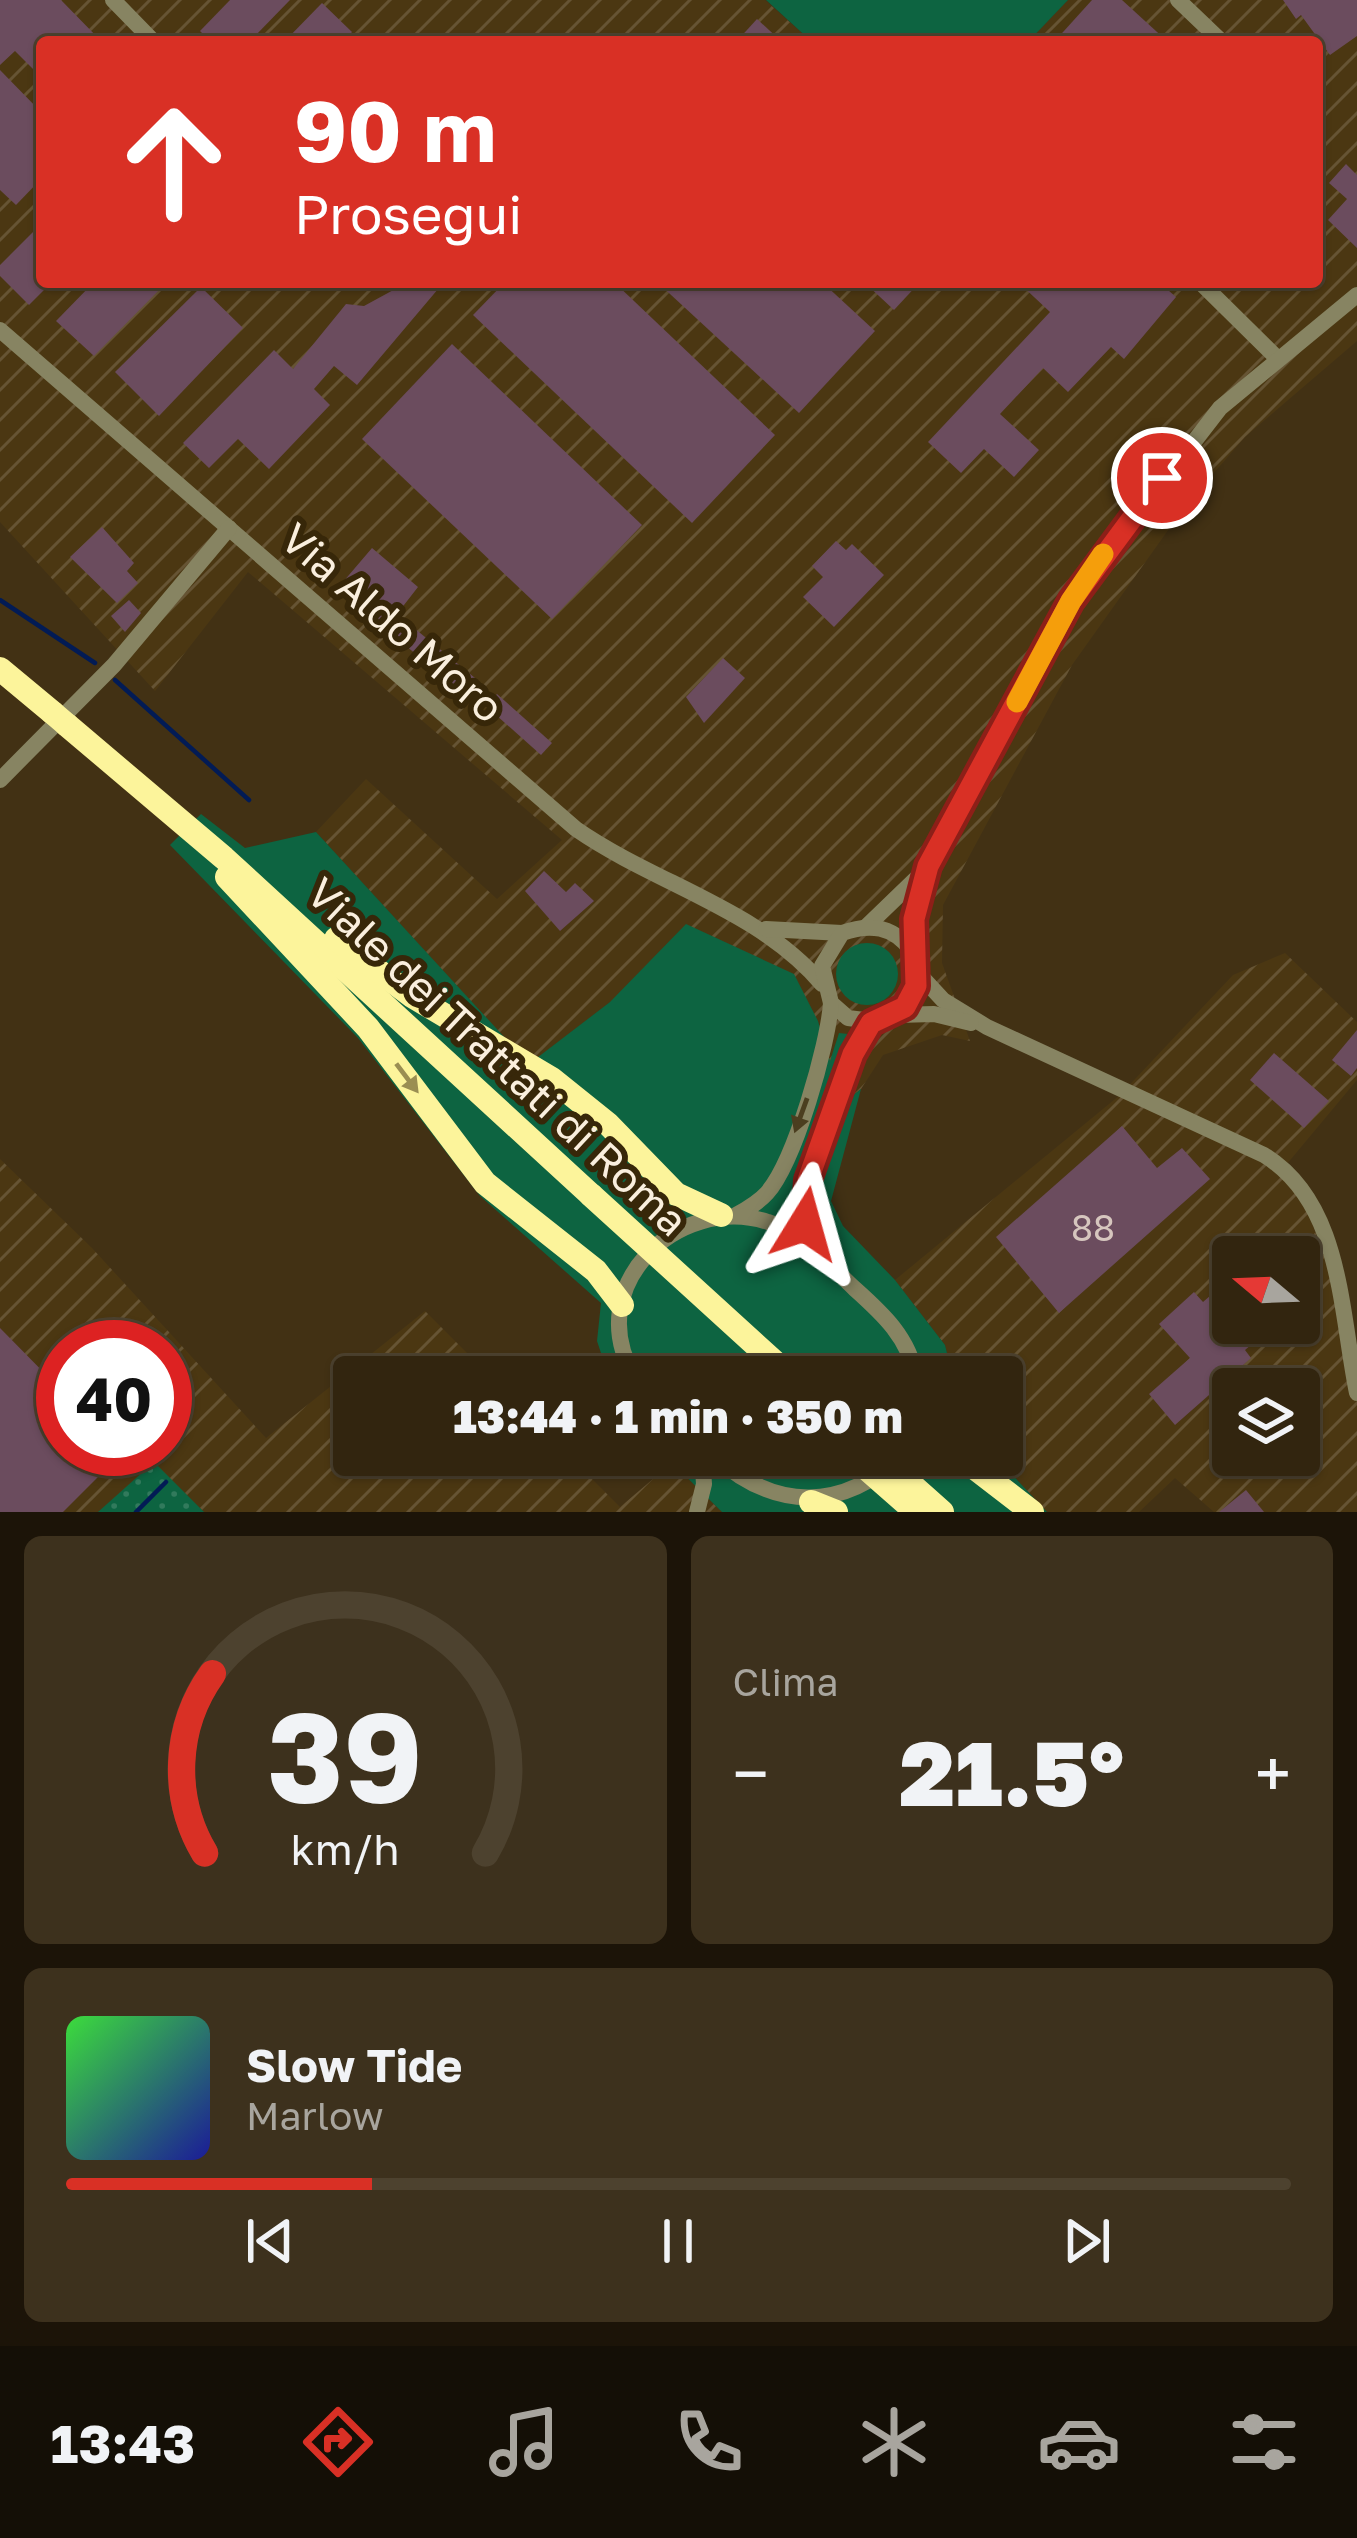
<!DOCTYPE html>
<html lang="it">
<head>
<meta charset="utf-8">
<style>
  body { margin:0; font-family:"Golos Text",sans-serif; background:#3d311d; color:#f1f3f6; height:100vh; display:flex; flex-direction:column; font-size:45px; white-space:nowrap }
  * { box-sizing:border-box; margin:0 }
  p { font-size:39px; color:#a8a59e }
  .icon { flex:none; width:66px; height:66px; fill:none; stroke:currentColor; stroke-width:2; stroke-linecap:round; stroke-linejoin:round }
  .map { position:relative; height:1512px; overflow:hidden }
  .side { display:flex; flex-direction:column; gap:24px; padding:24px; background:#1c1408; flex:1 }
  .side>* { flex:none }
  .hud { position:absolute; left:36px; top:36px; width:1287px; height:252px; border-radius:12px; box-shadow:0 3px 9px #0004,0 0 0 3px #4d422f; background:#d93025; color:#fff; overflow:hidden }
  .needle { width:78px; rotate:289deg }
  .controls { position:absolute; left:1212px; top:1236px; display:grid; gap:24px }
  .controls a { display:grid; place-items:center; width:108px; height:108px; border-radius:12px; background:#32250f; box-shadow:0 3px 9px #0004,0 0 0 3px #4d422f; font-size:60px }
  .speed { position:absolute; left:36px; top:1320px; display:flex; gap:24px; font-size:60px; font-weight:700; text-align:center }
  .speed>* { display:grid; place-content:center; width:156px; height:156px; border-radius:50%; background:#32250f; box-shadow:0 3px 9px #0004,0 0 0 3px #4d422f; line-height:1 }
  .speed .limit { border:18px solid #d22; background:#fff; color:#111 }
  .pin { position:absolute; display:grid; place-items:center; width:102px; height:102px; color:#fff; margin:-51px; border:6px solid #fff; border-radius:50%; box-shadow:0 3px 12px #0007 }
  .me { position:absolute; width:132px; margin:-66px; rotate:8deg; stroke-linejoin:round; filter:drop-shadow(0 0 9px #0008) }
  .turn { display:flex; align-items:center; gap:42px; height:252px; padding:0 60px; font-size:54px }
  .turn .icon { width:156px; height:156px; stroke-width:2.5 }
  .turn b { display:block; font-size:84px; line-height:102px }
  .big { font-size:90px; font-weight:800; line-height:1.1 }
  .side .card { flex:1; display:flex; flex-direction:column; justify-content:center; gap:18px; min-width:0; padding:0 42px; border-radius:18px; background:#3d311d }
  .side .dial { align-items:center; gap:0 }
  .dial svg { height:312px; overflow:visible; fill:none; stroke:#4d422f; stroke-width:7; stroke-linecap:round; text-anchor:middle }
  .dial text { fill:#f1f3f6; stroke:none }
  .song { display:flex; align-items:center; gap:36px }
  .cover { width:144px; height:144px; border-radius:18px; background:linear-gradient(135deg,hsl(120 70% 55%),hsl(240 70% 35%)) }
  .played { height:12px; border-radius:6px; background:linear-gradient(90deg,#d93025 25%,#4d422f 25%) }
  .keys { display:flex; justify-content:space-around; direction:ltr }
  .heat { display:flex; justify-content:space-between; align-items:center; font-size:66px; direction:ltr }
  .side .tiles { flex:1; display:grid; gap:24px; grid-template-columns:1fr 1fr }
  .card:last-child { grid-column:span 2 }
  .trip { position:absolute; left:333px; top:1356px; width:690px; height:120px; border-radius:12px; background:#32250f; box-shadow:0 3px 9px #0004,0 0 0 3px #4d422f; font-weight:800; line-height:120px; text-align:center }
  .tab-bar { display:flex; height:192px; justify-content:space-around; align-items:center; background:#140f06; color:#a8a59e }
  .tab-bar .icon { width:84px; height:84px }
  .tab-bar .current { color:#d93025 }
  .tab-bar b { font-size:54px; color:#f1f3f6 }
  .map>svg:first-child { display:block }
  .industrial { fill:url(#industrial-furrows); fill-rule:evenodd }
  .grass { fill:#0d6441 }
  .park { fill:url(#park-dots) }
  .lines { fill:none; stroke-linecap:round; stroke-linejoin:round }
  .stream { stroke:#021b55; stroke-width:4.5 }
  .building { fill:#6b4c5e }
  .minor { stroke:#878462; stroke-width:16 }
  .highway { stroke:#fcf49b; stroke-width:24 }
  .highway-bridge { stroke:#fcf49b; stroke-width:24 }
  .oneway { fill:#9a8e52 }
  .oneway2 { fill:#4b3e1f }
  .route-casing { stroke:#8d1f18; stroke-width:30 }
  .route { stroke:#d93025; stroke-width:21 }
  .slow { stroke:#f59e0b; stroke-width:21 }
  .labels { text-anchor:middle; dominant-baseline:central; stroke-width:12; stroke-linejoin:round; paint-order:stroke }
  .number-label { font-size:36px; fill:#d6c6be }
  .street-label { font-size:42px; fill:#faefde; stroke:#372709 }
</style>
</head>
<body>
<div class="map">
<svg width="1357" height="1512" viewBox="0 0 1357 1512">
  <defs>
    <pattern id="industrial-furrows" width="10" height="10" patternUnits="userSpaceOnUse" patternTransform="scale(3)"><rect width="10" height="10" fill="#4b3712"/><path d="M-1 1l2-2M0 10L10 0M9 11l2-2" fill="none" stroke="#665434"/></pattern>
    <pattern id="park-dots" width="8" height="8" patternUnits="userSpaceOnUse" patternTransform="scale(3)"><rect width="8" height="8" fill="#0d6441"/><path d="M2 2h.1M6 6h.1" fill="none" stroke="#317a5c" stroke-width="1.8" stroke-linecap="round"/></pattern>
  </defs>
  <rect width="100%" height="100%" fill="#423114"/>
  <g class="industrial">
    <polygon points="0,0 765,0 812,42 42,42 42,282 1317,282 1317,42 1028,42 1068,0 1357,0 1357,341 1245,437 1186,505 1072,665 943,905 942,963 970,1041 942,1035 883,1055 861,1089 828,1116 833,1073 818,1021 610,1002 529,1065 316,832 366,779 497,899 562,840 248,572 155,691 0,522"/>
    <path d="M1285 953 1357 1022V1080L1281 1171 1309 1215 1331 1275 1357 1400V1512H1214L1175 1478 1139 1512H1047L994 1455H1002V1377H953L945 1345 895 1280 1120 1095 1233 975ZM1233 1257H1299V1323H1233ZM1233 1389H1299V1455H1233Z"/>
    <path d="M0 1159 92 1248 266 1438 425 1311 491 1377H354V1455H568L620 1507 672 1463 722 1512H204L154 1463 98 1512H0ZM63 1347H165V1449H63Z"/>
  </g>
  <g class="grass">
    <polygon points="766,0 1068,0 1028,42 812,42"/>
    <polygon points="201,814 245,848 316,832 529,1064 610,1002 686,924 794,974 818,1021 830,1061 839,1033 848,1034 833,1073 828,1115 861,1089 831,1201 843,1226 895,1280 945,1345 953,1377 609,1377 597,1341 601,1303 480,1196 358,1038 170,845"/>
    <circle cx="867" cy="974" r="31"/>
    <polygon points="664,1455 994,1455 1047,1512 722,1512"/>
  </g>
  <polygon class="park" points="154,1462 204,1512 98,1512"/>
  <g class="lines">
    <g class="stream">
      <polyline points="0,600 95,663"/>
      <polyline points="115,680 249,800"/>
      <polyline points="136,1512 166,1482"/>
    </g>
  </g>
  <g class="building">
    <polygon points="0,0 61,0 102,42 42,42 42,78 15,51 0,65"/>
    <polygon points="230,0 290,0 249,42 211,42 200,31"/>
    <polygon points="1092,0 1122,0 1168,42 1054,42"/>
    <polygon points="1283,0 1357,0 1357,36 1330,55 1301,15 1296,19"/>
    <polygon points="322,3 352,32 343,42 284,42"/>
    <polygon points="757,19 782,42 736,42"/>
    <polygon points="0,70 42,113 42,178 16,205 0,190"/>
    <polygon points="1346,164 1357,175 1357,248 1328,220 1347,199 1329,183"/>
    <polygon points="42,223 42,282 52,282 29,305 0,276 0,265"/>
    <polygon points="94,282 167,282 94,356 56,321"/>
    <polygon points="408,282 444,282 357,385 334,366 314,389 330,405 269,469 238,439 209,468 183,443 274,350 293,369 346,304 364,306"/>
    <polygon points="505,282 614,282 775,435 692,523 473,315"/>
    <polygon points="657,282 822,282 875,331 799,413"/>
    <polygon points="864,282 920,282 894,310"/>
    <polygon points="1018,282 1174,282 1168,290 1176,297 1124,359 1111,347 1068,392 1043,368 1000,414 1039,450 1014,477 984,449 961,473 928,442 1050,312"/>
    <polygon points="201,287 243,328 159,416 115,372"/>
    <polygon points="452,344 642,525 552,619 362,439"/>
    <polygon points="102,527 134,563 127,571 138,583 117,603 70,557"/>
    <polygon points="836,541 846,550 852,544 884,575 834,627 803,597 823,577 812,566"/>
    <polygon points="372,548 418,587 397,614 475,678 463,693 337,589"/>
    <polygon points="129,600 141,613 125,632 111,616"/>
    <polygon points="723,658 745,678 704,723 686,697"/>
    <polygon points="497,694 552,743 541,755 486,706"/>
    <polygon points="544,871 566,892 575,883 594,901 560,931 525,891"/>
    <polygon points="1357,1030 1357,1068 1351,1076 1332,1060"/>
    <polygon points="1274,1053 1329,1101 1304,1128 1250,1080"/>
    <polygon points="1122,1126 1157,1168 1182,1148 1210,1179 1059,1313 996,1237"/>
    <polygon points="1227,1281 1233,1287 1233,1323 1277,1323 1245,1350 1251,1358 1175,1425 1149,1394 1190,1358 1159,1324 1194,1292 1203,1302"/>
    <polygon points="0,1328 63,1392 63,1449 126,1449 63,1512 0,1512"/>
    <polygon points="1246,1490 1264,1512 1219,1512"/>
  </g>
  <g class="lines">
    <g class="minor">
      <polyline points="113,0 154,42"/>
      <polyline points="1178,0 1222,42"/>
      <polyline points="1200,282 1276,357"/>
      <path d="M0 330 576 829C657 885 757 908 822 984"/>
      <polyline points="0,780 114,665 229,528"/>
      <polyline points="867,926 924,871"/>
      <polyline points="766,929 842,933"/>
      <path d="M911 950C893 926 870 923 842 933L822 966 831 1003 848 1018 880 1022 905 1008 916 985 914 919 928 866 1071 601 1220 408 1357 295"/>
      <path d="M918 973 943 1000 987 1027 1264 1155C1342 1203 1340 1310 1357 1393"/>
      <polyline points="896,1015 934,1014 971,1023"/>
      <path d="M736 1215C747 1209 758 1203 767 1193 795 1161 828 1045 831 1003"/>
      <path d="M816 1249C788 1185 838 1081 871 1023"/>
      <path d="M635 1377C580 1288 677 1193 768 1222 802 1232 829 1265 855 1289 883 1314 909 1338 916 1377"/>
      <path d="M713 1455C774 1511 843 1512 901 1455"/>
      <polyline points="697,1512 704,1484 702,1455"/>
    </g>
    <g class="highway">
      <polyline points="0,669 53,713"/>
      <polyline points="67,725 224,858 591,1195"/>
      <polyline points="227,877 368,1028 485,1183 596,1271 622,1305"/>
      <polyline points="336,939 412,996 552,1079 608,1124 676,1194 721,1215"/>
      <polyline points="958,1455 1032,1512"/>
      <polyline points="811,1502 836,1512"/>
    </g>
    <g class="highway-bridge">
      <polyline points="53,713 67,725"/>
      <polyline points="591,1195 791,1377"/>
      <polyline points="851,1455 916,1512"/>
      <polyline points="878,1455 942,1512"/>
    </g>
  </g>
  <defs><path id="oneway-solid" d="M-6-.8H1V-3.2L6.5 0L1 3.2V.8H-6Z" transform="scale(3)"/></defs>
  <use class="oneway" href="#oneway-solid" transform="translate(407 1078) rotate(53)"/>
  <use class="oneway2" href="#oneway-solid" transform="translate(801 1115) rotate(110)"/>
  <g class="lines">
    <g class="route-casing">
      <polyline id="route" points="805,1224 808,1180 853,1054 871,1023 905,1007 916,986 914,919 928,866 1071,601 1162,478"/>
    </g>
    <use href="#route" class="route"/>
    <polyline class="slow" points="1017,702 1071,601 1103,554"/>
  </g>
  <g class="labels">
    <g class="number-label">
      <text x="1093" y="1227">88</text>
    </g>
    <g class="street-label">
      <text transform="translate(393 622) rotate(41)">Via Aldo Moro</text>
      <text transform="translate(498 1056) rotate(43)">Viale dei Trattati di Roma</text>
    </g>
  </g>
</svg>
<div class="controls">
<a><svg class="needle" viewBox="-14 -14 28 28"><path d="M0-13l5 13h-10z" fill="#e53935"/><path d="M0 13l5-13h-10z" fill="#a8a59e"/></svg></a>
<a><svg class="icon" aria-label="layers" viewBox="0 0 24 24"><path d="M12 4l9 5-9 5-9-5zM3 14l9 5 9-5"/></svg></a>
</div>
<div class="speed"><div class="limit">40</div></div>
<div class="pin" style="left:1162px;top:478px;background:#d93025"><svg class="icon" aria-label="arrive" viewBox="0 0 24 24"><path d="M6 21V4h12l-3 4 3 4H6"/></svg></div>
<svg class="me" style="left:805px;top:1224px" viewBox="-20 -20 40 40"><path d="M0-17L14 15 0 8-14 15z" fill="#d93025" stroke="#fff" stroke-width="4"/></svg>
<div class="trip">13:44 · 1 min · 350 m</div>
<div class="hud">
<div class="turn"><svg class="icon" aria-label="ahead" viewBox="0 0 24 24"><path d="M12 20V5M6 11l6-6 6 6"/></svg><div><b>90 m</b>Prosegui</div></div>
</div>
</div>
<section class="side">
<div class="tiles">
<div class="card dial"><svg viewBox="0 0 100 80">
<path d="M14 69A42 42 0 1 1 86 69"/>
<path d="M14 69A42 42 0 0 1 16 23" stroke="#d93025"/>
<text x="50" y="56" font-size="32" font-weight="700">39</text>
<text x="50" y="72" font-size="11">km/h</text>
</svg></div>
<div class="card"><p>Clima</p>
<div class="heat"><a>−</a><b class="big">21.5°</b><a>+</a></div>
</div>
<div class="card">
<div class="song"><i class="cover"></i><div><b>Slow Tide</b><p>Marlow</p></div></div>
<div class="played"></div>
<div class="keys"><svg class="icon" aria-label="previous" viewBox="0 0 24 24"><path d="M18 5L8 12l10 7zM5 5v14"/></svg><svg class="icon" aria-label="pause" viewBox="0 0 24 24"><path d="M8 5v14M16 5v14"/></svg><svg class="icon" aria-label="next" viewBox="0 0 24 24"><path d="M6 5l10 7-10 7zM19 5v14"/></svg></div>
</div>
</div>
</section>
<nav class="tab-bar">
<b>13:43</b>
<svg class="icon current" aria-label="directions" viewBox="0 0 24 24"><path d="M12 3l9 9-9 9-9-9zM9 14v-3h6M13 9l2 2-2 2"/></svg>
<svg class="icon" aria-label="music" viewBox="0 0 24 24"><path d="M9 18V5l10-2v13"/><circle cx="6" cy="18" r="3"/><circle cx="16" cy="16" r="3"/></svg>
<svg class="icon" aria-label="phone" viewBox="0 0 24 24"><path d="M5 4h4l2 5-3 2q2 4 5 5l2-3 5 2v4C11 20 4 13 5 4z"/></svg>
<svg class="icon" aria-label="climate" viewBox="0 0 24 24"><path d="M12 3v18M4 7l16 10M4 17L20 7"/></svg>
<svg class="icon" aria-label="car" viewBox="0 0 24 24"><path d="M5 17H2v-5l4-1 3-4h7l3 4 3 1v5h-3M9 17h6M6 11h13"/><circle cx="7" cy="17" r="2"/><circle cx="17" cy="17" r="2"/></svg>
<svg class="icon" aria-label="filters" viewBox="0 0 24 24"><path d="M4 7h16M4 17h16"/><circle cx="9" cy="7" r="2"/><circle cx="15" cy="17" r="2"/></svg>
</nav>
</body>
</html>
